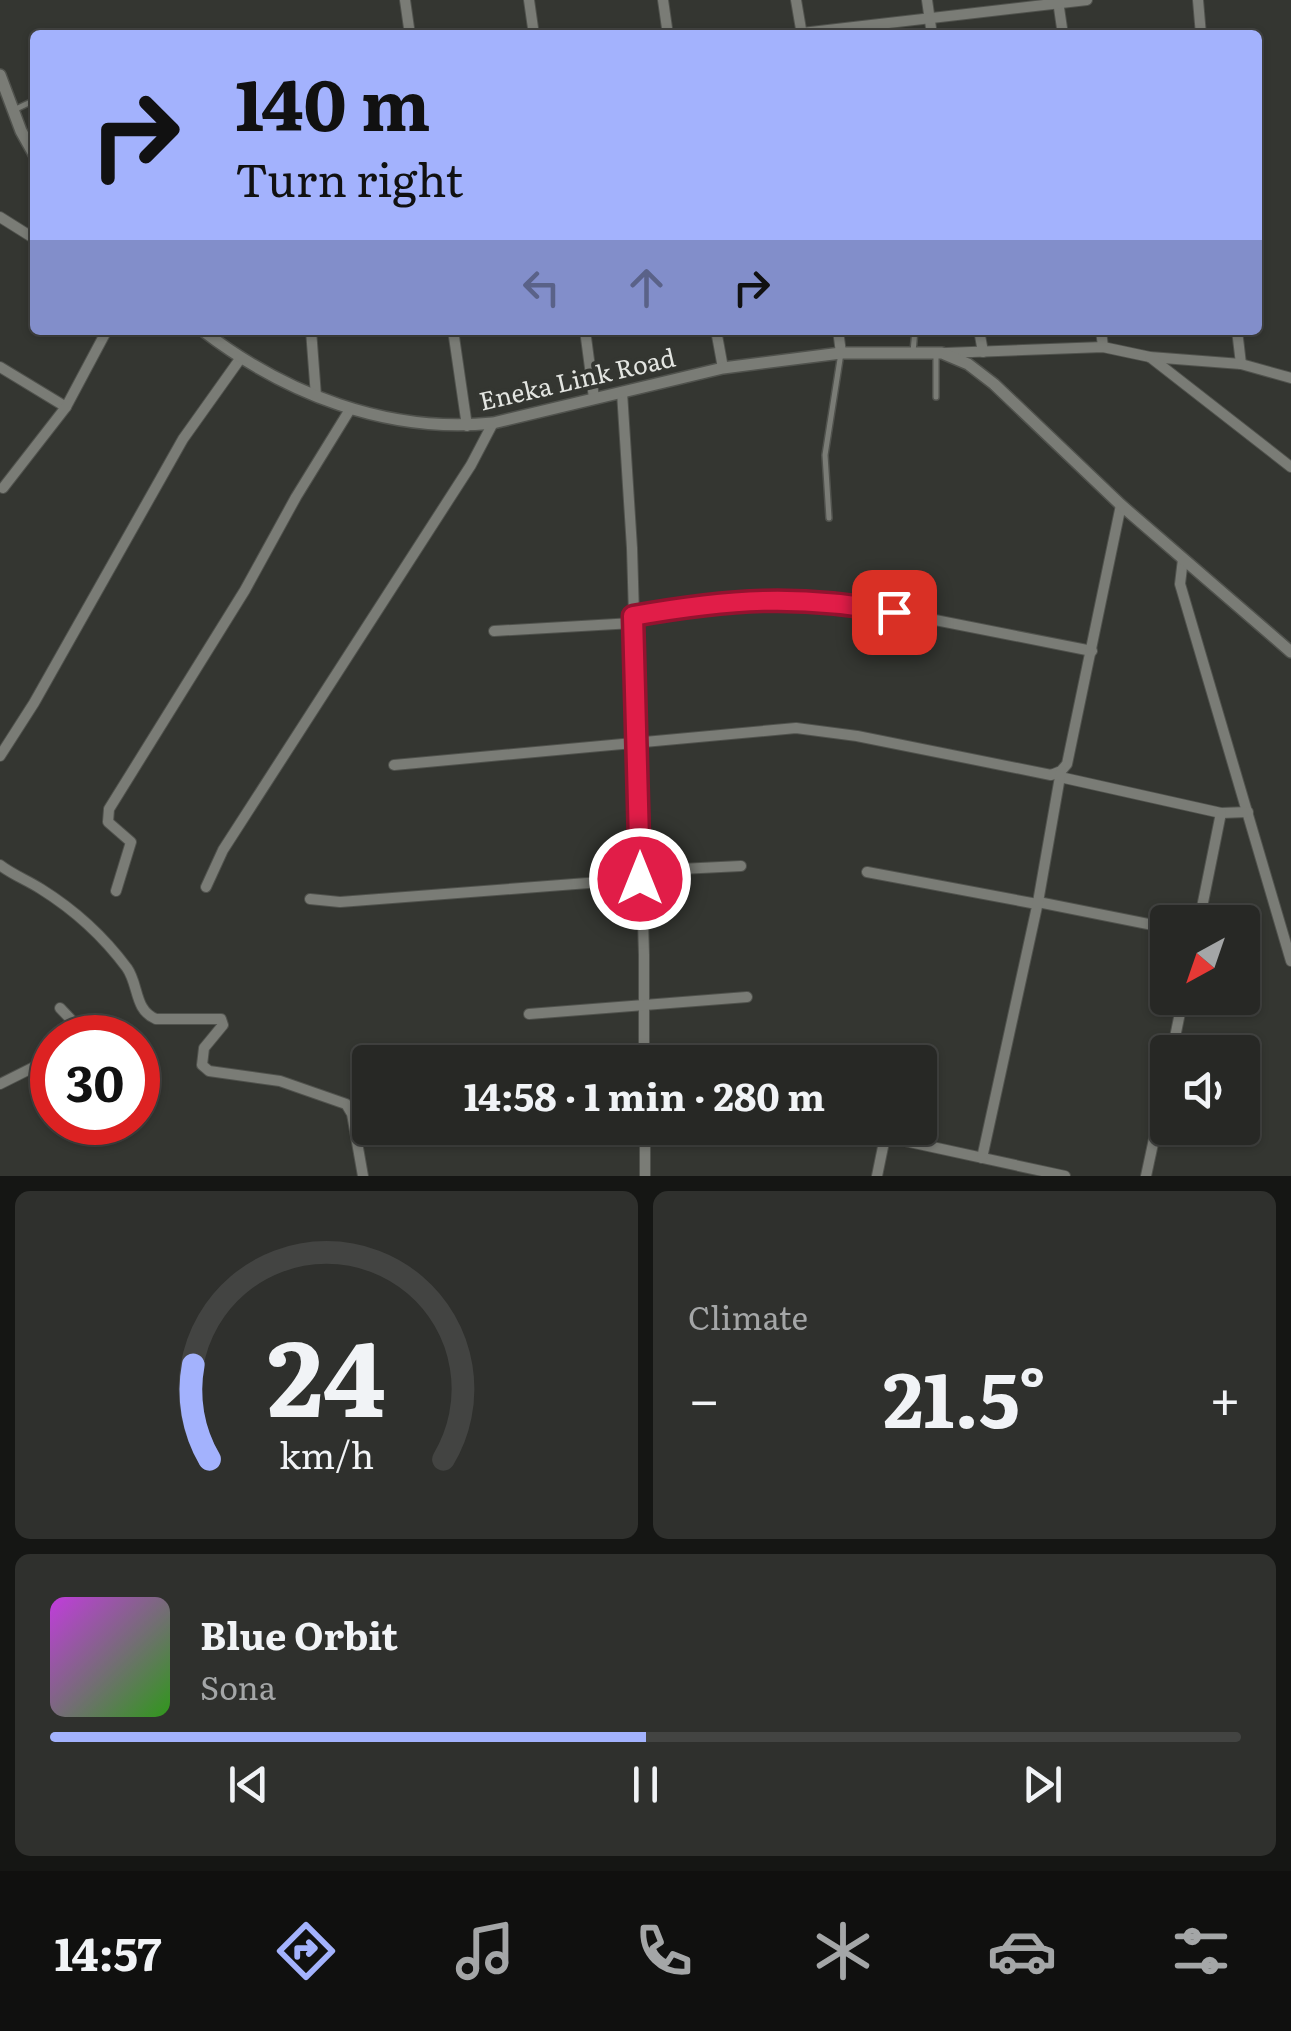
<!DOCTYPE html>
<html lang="en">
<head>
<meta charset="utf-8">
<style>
  body { margin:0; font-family:Literata,serif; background:#2f302d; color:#f1f3f6; height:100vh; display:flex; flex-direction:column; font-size:38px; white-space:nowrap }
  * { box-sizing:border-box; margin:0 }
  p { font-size:32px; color:#a4a6a7 }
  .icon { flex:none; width:55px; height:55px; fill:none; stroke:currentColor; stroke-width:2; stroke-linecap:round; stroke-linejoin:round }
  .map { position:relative; height:1176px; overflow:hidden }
  .drawer { display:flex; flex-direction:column; gap:15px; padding:15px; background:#151614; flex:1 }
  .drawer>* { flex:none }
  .top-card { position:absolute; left:30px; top:30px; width:1232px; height:305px; border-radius:10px; box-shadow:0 2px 8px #0004,0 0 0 2px #434442; background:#a3b2fd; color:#111; overflow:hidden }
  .needle { width:65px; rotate:220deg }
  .tools { position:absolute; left:1150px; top:905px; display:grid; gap:20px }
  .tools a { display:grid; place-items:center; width:110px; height:110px; border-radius:10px; background:#272825; box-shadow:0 2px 8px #0004,0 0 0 2px #434442; font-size:50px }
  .speed { position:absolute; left:30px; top:1015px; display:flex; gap:20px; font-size:50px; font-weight:700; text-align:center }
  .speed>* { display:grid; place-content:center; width:130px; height:130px; border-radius:50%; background:#272825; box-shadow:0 2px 8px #0004,0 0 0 2px #434442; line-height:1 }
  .speed .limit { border:15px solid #d22; background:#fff; color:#111 }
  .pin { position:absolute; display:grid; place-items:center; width:85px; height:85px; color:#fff; margin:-42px; border-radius:20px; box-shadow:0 5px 15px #0006 }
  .me { position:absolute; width:110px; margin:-55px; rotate:0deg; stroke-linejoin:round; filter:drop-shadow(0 0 8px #0008) }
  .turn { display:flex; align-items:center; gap:35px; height:210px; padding:0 40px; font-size:45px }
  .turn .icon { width:130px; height:130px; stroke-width:2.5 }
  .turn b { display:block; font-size:70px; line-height:85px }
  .lanes { display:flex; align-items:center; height:95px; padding:0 40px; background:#0003; justify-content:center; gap:50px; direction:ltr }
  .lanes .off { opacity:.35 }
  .big { font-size:75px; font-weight:700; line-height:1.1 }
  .drawer .tile { flex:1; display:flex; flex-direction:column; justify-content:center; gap:15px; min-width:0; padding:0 35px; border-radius:15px; background:#2f302d }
  .drawer .dial { align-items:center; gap:0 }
  .dial svg { height:260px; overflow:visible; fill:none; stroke:#434442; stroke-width:7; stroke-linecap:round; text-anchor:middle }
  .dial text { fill:#f1f3f6; stroke:none }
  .song { display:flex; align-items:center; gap:30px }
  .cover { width:120px; height:120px; border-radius:15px; background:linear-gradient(135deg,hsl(290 70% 55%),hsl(110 70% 35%)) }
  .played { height:10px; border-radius:5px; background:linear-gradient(90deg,#a3b2fd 50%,#434442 50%) }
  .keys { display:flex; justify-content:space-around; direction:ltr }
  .heat { display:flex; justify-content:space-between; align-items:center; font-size:55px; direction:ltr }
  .drawer .tiles { flex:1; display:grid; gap:15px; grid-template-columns:1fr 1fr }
  .tile:last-child { grid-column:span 2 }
  .trip { position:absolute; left:352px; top:1045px; width:585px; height:100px; border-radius:10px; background:#272825; box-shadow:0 2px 8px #0004,0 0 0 2px #434442; font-weight:700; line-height:100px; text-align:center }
  .menu { display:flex; height:160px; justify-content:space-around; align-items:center; background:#10100f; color:#a4a6a7 }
  .menu .icon { width:70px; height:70px }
  .menu .on { color:#a3b2fd }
  .menu b { font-size:45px; color:#f1f3f6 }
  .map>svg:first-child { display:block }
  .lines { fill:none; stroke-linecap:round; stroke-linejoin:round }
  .service-casing { stroke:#50524d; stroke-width:8 }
  .minor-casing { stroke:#50524d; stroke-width:12 }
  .tertiary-casing { stroke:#50524d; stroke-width:14 }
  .service { stroke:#7a7c76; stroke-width:5 }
  .minor { stroke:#7a7c76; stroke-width:10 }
  .tertiary { stroke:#7a7c76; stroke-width:11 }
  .route-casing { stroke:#92132f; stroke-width:25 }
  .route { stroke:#e11d48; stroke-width:18 }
  .labels { text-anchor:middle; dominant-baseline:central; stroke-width:8; stroke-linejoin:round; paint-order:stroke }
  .street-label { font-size:25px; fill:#e3e5e1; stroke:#343631 }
</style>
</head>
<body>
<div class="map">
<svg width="1291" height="1176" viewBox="0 0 1291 1176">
  <rect width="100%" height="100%" fill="#343631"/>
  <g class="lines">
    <g class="service-casing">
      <g id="service">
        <polyline points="16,109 35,100"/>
        <polyline points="913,352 915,330"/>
        <polyline points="936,356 936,397"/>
        <polyline points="829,518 825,455 841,353"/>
      </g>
    </g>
    <g class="minor-casing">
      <g id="minor">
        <polyline points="405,0 410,35"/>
        <polyline points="529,0 534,35"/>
        <polyline points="663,0 668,35"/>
        <polyline points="796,0 802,35"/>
        <polyline points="927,0 932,35"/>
        <polyline points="1198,0 1201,35"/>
        <polyline points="1058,1 1063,35"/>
        <polyline points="802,33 1087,0"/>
        <polyline points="0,217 35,239"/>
        <polyline points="311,330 316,396"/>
        <polyline points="453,330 467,426"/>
        <polyline points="585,330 594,398"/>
        <polyline points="716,330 723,368"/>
        <polyline points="838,330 841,353"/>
        <polyline points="979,330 983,352"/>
        <polyline points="1101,330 1103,347"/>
        <polyline points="1237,330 1241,364"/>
        <polyline points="945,353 1103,347 1150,357 1241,364 1291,378"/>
        <polyline points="1150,357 1291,467"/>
        <polyline points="0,367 66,407"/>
        <polyline points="622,392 632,548 644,955 644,1062"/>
        <polyline points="3,488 66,407 107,330"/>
        <polyline points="1183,559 1180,584 1291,961"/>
        <polyline points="633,616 706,603 775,599 834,600 1092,651"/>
        <polyline points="494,631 633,623"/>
        <polyline points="0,756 34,703 183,439 240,359"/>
        <polyline points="394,765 796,728 857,736 1051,775 1061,771 1067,764 1121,505"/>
        <polyline points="1060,777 1221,813 1248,812"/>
        <path d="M0 865C13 875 27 880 41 889 73 909 104 937 127 968 139 985 134 1010 156 1019H221L223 1025 204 1048 202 1065 209 1071 280 1081 346 1104 352 1114 363 1176"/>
        <polyline points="640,871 741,866"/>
        <polyline points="867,872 1037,904"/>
        <polyline points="206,887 223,850 471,465 493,423"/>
        <polyline points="116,891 131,842 108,822 109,809 245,590 296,497 349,411"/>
        <polyline points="310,899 340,902 640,879"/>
        <polyline points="1038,902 1168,928"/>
        <polyline points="1199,922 1221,813"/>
        <polyline points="60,1008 80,1029 81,1038"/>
        <polyline points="529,1014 747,997"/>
        <polyline points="1172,1052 1183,998"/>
        <polyline points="0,1084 52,1058"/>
        <polyline points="645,1128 645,1176"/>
        <polyline points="859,1131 1065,1176"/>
        <polyline points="645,1134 702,1128"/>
        <polyline points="982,1158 1038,902 1061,771"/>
        <polyline points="877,1176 885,1137"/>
        <polyline points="1146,1176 1168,1074"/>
      </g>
    </g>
    <g class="tertiary-casing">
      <g id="tertiary">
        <polyline points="0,75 21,131 35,156"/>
        <path d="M202 330C285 394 388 434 493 423L723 368 841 353H942L968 364 994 384 1121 505 1291 652"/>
      </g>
    </g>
    <use href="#service" class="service"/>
    <use href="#minor" class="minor"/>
    <use href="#tertiary" class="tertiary"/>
  </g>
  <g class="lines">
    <g class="route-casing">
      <path id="route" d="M640 879 633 616C729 599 797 594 894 612"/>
    </g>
    <use href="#route" class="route"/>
  </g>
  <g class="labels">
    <g class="street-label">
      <text transform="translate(577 378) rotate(-13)">Eneka Link Road</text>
    </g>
  </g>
</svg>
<div class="tools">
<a><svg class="needle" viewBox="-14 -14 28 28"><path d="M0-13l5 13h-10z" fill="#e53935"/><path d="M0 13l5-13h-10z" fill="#a4a6a7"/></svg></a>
<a><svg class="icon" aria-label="sound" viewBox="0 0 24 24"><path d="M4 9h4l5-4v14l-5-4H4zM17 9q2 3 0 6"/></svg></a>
</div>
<div class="speed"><div class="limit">30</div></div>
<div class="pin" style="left:894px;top:612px;background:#d93025"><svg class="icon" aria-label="arrive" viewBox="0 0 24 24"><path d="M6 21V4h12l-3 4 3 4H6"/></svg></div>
<svg class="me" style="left:640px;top:879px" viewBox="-20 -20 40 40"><circle r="17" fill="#e11d48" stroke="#fff" stroke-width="3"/><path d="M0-11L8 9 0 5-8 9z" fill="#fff"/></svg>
<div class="trip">14:58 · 1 min · 280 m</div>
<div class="top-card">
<div class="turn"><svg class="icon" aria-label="right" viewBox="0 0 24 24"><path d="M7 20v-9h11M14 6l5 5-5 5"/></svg><div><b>140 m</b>Turn right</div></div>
<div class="lanes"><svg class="icon off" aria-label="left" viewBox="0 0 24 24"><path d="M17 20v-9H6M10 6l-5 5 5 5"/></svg><svg class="icon off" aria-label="ahead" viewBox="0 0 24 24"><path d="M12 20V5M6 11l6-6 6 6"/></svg><svg class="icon" aria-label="right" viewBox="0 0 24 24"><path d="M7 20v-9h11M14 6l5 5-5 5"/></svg></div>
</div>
</div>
<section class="drawer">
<div class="tiles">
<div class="tile dial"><svg viewBox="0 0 100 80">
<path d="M14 69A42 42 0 1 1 86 69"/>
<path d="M14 69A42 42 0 0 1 9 40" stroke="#a3b2fd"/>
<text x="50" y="56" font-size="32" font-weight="700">24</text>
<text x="50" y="72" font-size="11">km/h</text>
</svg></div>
<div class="tile"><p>Climate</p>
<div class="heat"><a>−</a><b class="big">21.5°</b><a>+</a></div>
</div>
<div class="tile">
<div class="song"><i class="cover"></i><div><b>Blue Orbit</b><p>Sona</p></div></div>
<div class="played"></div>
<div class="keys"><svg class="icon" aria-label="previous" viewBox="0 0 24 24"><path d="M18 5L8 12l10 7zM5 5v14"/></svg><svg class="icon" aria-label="pause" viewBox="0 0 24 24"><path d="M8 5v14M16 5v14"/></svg><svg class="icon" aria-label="next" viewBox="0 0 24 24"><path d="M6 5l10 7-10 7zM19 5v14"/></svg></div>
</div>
</div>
</section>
<nav class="menu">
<b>14:57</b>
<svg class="icon on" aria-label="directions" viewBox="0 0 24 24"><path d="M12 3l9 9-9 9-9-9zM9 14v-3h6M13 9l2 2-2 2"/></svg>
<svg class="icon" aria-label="music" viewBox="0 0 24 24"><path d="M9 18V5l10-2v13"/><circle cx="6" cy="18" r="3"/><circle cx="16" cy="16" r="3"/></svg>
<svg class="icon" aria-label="phone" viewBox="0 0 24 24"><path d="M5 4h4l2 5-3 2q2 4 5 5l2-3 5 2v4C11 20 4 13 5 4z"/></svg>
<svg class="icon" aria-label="climate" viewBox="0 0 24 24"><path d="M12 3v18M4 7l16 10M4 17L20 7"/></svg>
<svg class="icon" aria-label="car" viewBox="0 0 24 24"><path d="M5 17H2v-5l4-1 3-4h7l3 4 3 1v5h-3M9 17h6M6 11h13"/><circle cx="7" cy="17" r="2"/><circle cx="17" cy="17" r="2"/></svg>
<svg class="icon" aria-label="filters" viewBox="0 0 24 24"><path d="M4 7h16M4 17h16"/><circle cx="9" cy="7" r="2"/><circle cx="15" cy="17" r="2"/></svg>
</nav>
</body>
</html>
